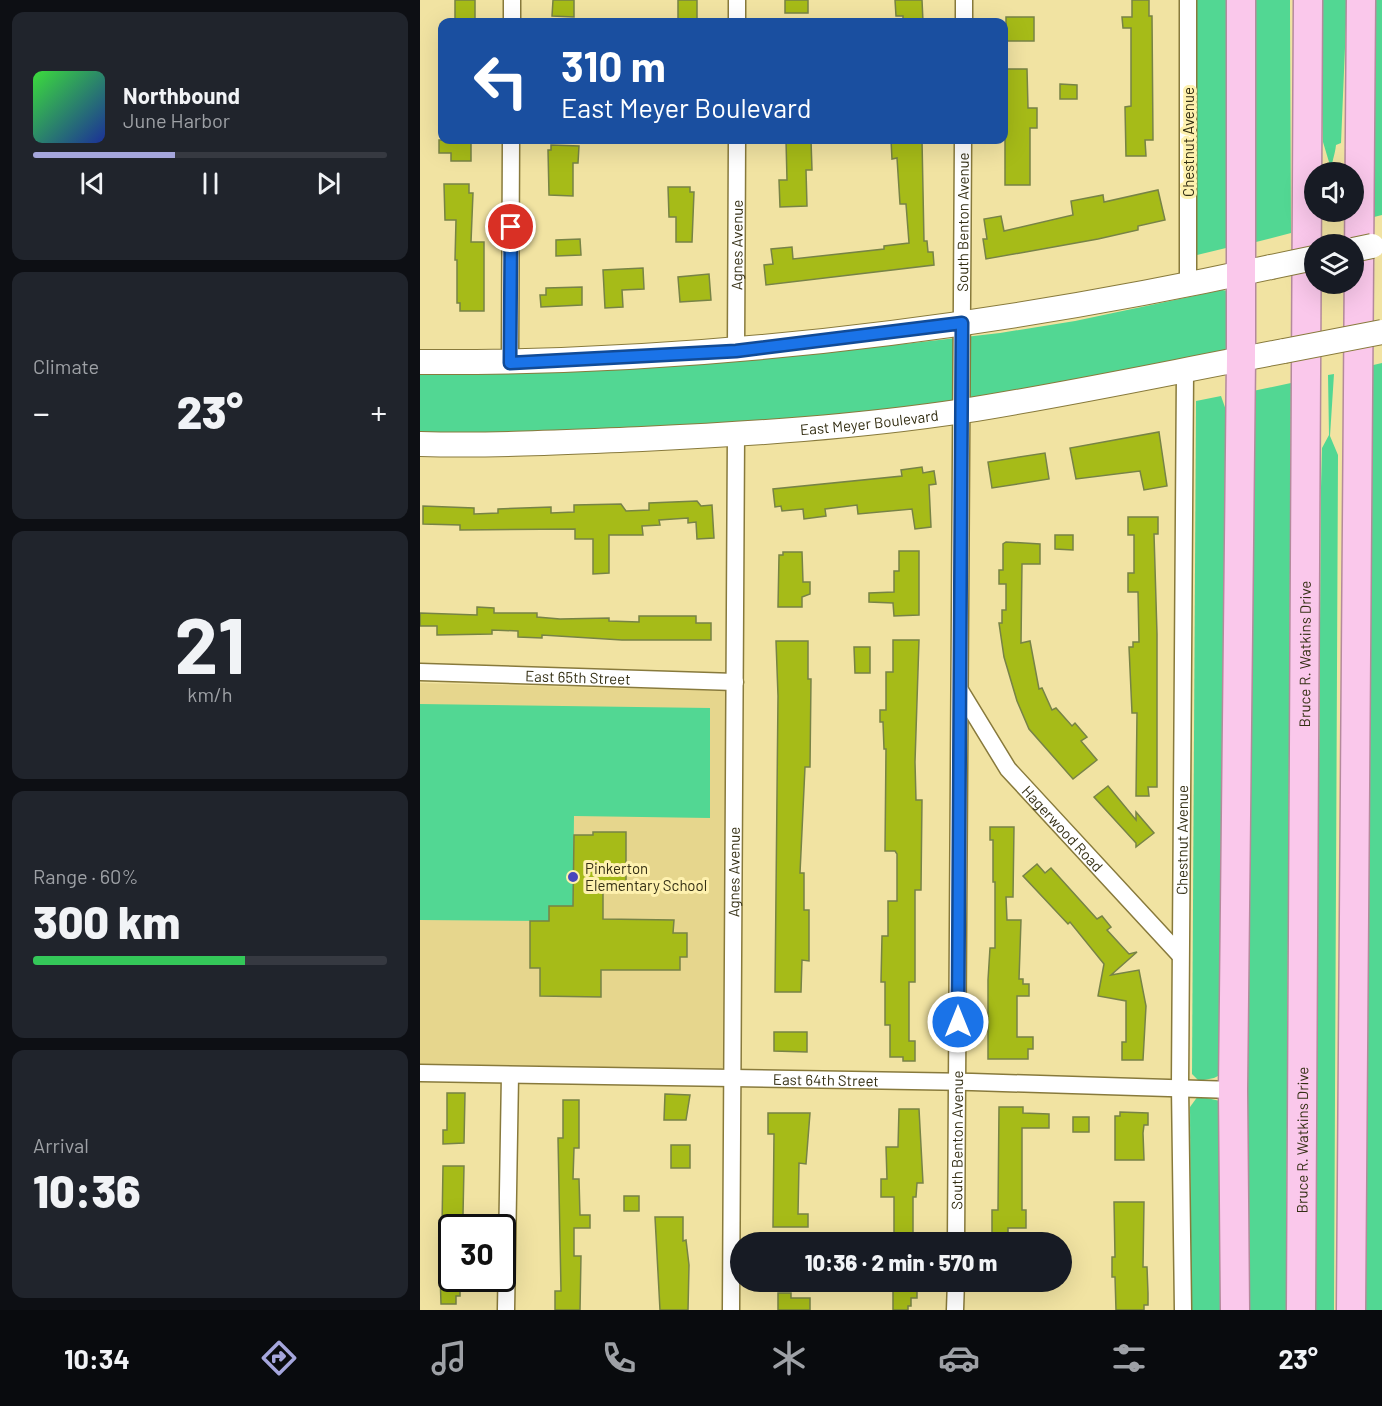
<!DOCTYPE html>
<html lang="en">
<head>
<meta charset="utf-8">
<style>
  body { margin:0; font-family:Barlow,sans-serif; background:#20242c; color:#f1f3f6; height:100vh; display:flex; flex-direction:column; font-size:22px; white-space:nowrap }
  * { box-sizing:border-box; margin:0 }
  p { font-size:20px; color:#9ea1a6 }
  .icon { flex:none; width:33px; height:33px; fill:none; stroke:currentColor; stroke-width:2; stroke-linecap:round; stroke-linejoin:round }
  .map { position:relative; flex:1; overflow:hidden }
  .drawer { display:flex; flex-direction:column; gap:12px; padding:12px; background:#0d0f14; width:420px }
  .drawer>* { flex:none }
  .top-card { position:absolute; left:18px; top:18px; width:570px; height:126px; border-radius:12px; box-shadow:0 6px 24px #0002; background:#1a4fa0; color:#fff; overflow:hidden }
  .fabs { position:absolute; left:884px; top:162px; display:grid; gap:12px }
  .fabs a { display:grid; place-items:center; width:60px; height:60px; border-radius:50%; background:#171b24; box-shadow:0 6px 24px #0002; font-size:30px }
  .speed { position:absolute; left:18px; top:1214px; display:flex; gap:12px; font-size:30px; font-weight:700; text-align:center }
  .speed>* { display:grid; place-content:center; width:78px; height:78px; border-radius:50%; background:#171b24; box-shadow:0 6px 24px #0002; line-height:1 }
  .speed .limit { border:3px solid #111; border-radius:9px; background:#fff; color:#111 }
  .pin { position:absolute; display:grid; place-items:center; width:51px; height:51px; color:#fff; margin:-26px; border:3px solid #fff; border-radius:50%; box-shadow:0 2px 6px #0007 }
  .me { position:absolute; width:66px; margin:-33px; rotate:0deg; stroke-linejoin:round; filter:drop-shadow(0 0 4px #0008) }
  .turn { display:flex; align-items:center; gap:21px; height:126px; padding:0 24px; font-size:27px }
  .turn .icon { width:78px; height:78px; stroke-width:2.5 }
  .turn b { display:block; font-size:42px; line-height:51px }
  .big { font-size:45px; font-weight:800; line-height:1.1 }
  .drawer .widget { flex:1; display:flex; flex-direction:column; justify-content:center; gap:9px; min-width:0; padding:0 21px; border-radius:12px; background:#20242c }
  .drawer .dial { align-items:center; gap:0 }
  .dial b { font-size:78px; line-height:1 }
  .song { display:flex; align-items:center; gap:18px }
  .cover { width:72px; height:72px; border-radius:9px; background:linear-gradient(135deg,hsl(120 70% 55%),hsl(230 70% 35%)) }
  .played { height:6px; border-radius:3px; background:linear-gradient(90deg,#a5a6dc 40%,#363941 40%) }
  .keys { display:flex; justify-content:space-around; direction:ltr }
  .heat { display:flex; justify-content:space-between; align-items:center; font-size:33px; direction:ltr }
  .charge { height:9px; border-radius:4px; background:linear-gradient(90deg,#34c759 60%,#363941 0) }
  .trip { position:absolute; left:310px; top:1232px; width:342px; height:60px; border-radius:30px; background:#171b24; box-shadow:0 6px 24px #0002; font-weight:800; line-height:60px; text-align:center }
  .tab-bar { display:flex; height:96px; justify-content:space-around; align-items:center; background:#090b0e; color:#9ea1a6 }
  .tab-bar .icon { width:42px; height:42px }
  .tab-bar .current { color:#a5a6dc }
  .tab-bar b { font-size:27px; color:#f1f3f6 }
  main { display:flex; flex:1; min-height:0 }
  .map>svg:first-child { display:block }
  .built { fill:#e6d68d }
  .green { fill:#52d793 }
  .building { fill:#a6bb18; stroke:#778346; stroke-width:1.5 }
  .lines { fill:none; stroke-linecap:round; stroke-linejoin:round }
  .minor-casing { stroke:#887a3c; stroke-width:19 }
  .secondary-casing { stroke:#887a3c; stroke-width:26 }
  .trunk-casing { stroke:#b48a9c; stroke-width:31 }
  .minor { stroke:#fff; stroke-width:16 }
  .secondary { stroke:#fff; stroke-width:24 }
  .trunk { stroke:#fac8eb; stroke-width:28 }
  .secondary-bridge-casing { stroke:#887a3c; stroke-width:26; stroke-linecap:butt }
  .secondary-bridge { stroke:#fff; stroke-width:24 }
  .route-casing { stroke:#114b97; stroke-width:15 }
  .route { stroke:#1a73e8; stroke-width:10 }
  .poi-dot { fill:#4947bd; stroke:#fef1af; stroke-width:2 }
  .labels { text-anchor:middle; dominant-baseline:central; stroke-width:6; stroke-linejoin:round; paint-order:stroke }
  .street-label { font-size:15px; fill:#342f14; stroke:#fef1af }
  .poi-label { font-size:15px; fill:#342f14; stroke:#fef1af; text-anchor:start }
</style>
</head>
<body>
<main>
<section class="drawer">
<div class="widget">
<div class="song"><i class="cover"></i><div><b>Northbound</b><p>June Harbor</p></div></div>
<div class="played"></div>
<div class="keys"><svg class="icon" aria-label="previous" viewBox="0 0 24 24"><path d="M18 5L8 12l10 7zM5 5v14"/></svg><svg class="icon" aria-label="pause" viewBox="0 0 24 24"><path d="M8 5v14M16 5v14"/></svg><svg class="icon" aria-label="next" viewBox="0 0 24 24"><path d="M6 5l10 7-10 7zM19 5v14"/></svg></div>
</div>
<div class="widget"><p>Climate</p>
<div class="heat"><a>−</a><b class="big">23°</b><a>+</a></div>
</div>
<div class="widget dial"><b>21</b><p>km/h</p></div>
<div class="widget"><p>Range · 60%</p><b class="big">300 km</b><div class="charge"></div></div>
<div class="widget"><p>Arrival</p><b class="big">10:36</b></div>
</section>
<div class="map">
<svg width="962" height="1310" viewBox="0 0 962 1310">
  <rect width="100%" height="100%" fill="#f1e3a2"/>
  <polygon class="built" points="0,683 306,691 306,1064 299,1071 0,1065"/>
  <g class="green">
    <polygon points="777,0 809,0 807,245 806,248 777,255"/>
    <polygon points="829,0 870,0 870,15 871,233 836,242 836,110"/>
    <path d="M900 0H927L921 143 916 145C915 156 911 161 912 172L903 142Z"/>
    <polygon points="954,0 962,0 962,215 950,218"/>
    <polygon points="802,290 808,291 812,355 464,414 300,428 0,436 0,371 233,366 484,344 580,333 655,321"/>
    <polygon points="962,363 962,1310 944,1310 949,366"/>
    <polygon points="914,374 910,436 918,455 914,1310 895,1310 901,487 902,448 909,435 908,375"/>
    <polygon points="871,383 866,1310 828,1310 825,1269 828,392"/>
    <polygon points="801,396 807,413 802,1074 794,1078 779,1081 772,1074 776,401"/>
    <polygon points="0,704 290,708 290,818 154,816 153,906 129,906 129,921 0,920"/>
    <polygon points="778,1096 800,1101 804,1310 771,1310 770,1107"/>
  </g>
  <g class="building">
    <rect x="35" y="0" width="20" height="22"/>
    <polygon points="133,0 154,0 154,17 132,16"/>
    <rect x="258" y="0" width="19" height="22"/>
    <rect x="365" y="0" width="23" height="13"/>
    <polygon points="475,0 502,0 503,22 483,22 483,16 476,16"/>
    <polygon points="712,0 729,0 729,16 732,16 733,140 725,140 726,156 706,156 705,107 711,106 711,28 703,28 702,17 712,17"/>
    <rect x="586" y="17" width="28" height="24"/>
    <polygon points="585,69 607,69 608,108 617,108 617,128 610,128 610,185 585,185"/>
    <polygon points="640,84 657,85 657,99 640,99"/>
    <polygon points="19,140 51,140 51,161 31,161 31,153 19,153"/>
    <polygon points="366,140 391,140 392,170 386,170 387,206 360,207 359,180 367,180"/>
    <polygon points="471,140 502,140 504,241 507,241 508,252 513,252 514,265 346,285 344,265 353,264 351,249 372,247 373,259 464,249 464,246 489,243 486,204 480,204 477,158 472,159"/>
    <polygon points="131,145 159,146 158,163 153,163 153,196 129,195 128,150 131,150"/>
    <polygon points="24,184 49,184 49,193 53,193 51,242 64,242 64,311 40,311 40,303 37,303 37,260 35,260 36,220 25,220"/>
    <polygon points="248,187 270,187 270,192 274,192 272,242 256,242 256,217 249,217"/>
    <polygon points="738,190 745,220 718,226 718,230 678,239 566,259 563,239 567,239 564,219 581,216 584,231 653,215 651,201 683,195 684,202"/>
    <polygon points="160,239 161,255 136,256 136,240"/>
    <polygon points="223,268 224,289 202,290 203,307 185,308 183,270"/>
    <polygon points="289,274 291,300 260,302 258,277"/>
    <polygon points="162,287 162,305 121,307 120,295 126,295 126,288"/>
    <polygon points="739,432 747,486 724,490 720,471 656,479 650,448"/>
    <polygon points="625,453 629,479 572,488 568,462"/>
    <polygon points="502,467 503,473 514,471 516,484 509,485 511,527 495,529 492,509 438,514 437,505 405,509 406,516 384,519 383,509 362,511 361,506 355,507 353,489 482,476 481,470"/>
    <polygon points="277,501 281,506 292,505 294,538 277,539 276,522 268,523 268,518 239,520 240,525 222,526 223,535 189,535 189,573 173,574 173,539 155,539 155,529 40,530 40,525 3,524 3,506 54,508 54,514 78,513 78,509 131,507 131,513 154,512 154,505 201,504 206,511 229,510 229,503"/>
    <polygon points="708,517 738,517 738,534 734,534 737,634 737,787 728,787 729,796 716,796 717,713 712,713 709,647 713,647 713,642 719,642 718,592 708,592 708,573 714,573 714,535 708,535"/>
    <polygon points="635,535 653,535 653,550 635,549"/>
    <polygon points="586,542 620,544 620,564 602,564 601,643 610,641 619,689 622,688 632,710 636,708 652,726 655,723 667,737 661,741 677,760 653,779 609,729 597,701 584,657 579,623 582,623 582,610 586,610 586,584 579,584 579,570 583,570 583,544"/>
    <polygon points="479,551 499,551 499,615 474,616 473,603 449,602 449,593 474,592 474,571 479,571"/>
    <polygon points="363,552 382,552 383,582 390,582 390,594 382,597 382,607 358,607 359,555 363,555"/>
    <polygon points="57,607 74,608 74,613 117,613 117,617 140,619 189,618 189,621 219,622 219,616 276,616 276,623 291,623 291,640 202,640 122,635 122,638 98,637 98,631 72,630 72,634 17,635 17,626 0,626 0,613 57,615"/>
    <polygon points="473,640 499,640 495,762 496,800 502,800 501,890 495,890 495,982 489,982 489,1041 495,1041 495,1061 483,1061 483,1057 470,1057 470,1025 465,1025 465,982 461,982 462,936 468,936 468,901 477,901 477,854 475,851 465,851 466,749 464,749 463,722 460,722 460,710 466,710 466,672 473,672"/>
    <polygon points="356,641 388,641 388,679 391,679 390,767 385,767 380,873 384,873 384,910 389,910 389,961 382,960 381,992 355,992 358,696"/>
    <polygon points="434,647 450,647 450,673 435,673"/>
    <polygon points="688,786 716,820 716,812 734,833 716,847 716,843 674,797"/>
    <polygon points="570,827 594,827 593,897 586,897 587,920 601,920 599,979 603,979 603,984 609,984 609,996 597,996 597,1037 613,1037 613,1049 608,1049 608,1059 568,1059 568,980 570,948 575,948 575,882 573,882 573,840 570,840"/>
    <polygon points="173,832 206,832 206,882 183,882 183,919 254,920 253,933 267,933 267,957 260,957 260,970 181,970 181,997 120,996 120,968 110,968 110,921 129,921 129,906 153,906 154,835 173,835"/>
    <polygon points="617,864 625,873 631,868 677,919 682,916 691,927 687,930 709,954 717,952 691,975 719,970 726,1006 723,1060 702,1060 702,1042 706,1042 706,1001 678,996 684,964 650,922 648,924 603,876"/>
    <polygon points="354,1032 387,1032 387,1052 354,1051"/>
    <polygon points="27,1093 45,1093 44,1143 23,1144 23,1130 27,1130"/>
    <polygon points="245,1094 270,1095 266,1120 244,1120"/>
    <polygon points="143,1100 159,1100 159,1148 154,1148 153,1179 159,1179 160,1215 170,1215 170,1228 154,1228 154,1256 161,1256 160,1310 135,1310 135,1291 141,1291 138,1138 143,1138"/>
    <polygon points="579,1107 603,1107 603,1113 629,1114 629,1128 602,1128 602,1210 606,1210 606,1228 588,1228 588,1233 572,1233 572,1210 578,1210"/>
    <polygon points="479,1109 499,1109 503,1183 497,1183 496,1197 493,1197 493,1235 474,1235 474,1197 461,1197 461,1179 467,1179 466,1147 478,1147"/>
    <polygon points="700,1112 728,1113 728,1125 724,1125 723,1133 724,1160 695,1160 695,1116 700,1116"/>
    <polygon points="348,1113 390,1113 386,1164 379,1163 378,1214 388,1214 388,1227 353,1227 354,1134 348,1134"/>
    <rect x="653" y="1117" width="16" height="15"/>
    <rect x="251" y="1145" width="19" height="23"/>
    <polygon points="23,1166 44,1166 43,1215 39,1215 39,1224 36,1224 36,1227 22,1227"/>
    <rect x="204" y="1196" width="15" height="15"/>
    <polygon points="694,1202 724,1202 723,1267 727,1267 728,1293 728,1305 724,1305 724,1310 696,1310 695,1277 692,1277 692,1257 695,1257"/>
    <polygon points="235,1217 263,1217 263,1241 266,1240 269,1265 268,1310 240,1310"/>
    <polygon points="20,1273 32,1273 32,1278 40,1278 40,1296 36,1296 36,1304 21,1304"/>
    <polygon points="473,1284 497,1284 497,1298 491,1298 491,1306 488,1306 488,1310 473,1310"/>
    <polygon points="358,1293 371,1293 371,1298 390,1298 390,1310 358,1310"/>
  </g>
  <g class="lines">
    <g class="minor-casing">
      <g id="minor">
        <polyline points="92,22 92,0"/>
        <polyline points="317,22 317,0"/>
        <polyline points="544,22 544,0"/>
        <polyline points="768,284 768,0"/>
        <path id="s1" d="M316 351 317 140"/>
        <polyline points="90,363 91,140"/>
        <path id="s2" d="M0 672 315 682"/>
        <path id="s3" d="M541 692 588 769 760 955"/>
        <path id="s4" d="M0 1073 552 1082 813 1090"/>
        <path id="s5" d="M536 1242 543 140"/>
        <polyline points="86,1310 90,1075"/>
        <path id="s6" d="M311 1310 316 434"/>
        <polyline points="535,1310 536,1281"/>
        <path id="s7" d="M763 1310 760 1086 765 372"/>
      </g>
    </g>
    <g class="secondary-casing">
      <g id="secondary">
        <path d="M0 362C286 364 572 328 851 267"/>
        <path id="s8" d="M0 444C74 446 148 442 222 439 329 434 437 427 543 411 651 394 757 371 864 351"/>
      </g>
    </g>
    <g class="trunk-casing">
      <g id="trunk">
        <polyline points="815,1310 813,1090 821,359 821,0"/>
        <path id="s9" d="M881 1310 888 0"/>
        <polyline points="931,1310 941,0"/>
      </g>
    </g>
    <use href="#minor" class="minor"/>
    <use href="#secondary" class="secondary"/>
    <use href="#trunk" class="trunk"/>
    <g class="secondary-bridge-casing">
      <g id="secondary-bridge">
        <polyline points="933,250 952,246"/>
        <polyline points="851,267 894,258"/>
        <polyline points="864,351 962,332"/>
      </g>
    </g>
    <use href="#secondary-bridge" class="secondary-bridge"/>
  </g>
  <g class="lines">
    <g class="route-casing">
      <polyline id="route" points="91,227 90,363 316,351 542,323 538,1022"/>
    </g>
    <use href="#route" class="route"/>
  </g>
  <circle class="poi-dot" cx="153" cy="877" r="6"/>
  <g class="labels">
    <g class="street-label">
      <text transform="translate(768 142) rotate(-90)">Chestnut Avenue</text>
      <text stroke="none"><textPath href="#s5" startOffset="1020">South Benton Avenue</textPath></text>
      <text stroke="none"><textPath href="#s1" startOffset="106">Agnes Avenue</textPath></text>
      <text stroke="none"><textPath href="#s8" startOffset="450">East Meyer Boulevard</textPath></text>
      <text stroke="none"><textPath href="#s9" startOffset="656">Bruce R. Watkins Drive</textPath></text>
      <text stroke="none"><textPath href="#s2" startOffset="158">East 65th Street</textPath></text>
      <text stroke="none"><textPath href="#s3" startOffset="171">Hagerwood Road</textPath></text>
      <text stroke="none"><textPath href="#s7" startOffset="470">Chestnut Avenue</textPath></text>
      <text stroke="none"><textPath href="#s6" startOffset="438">Agnes Avenue</textPath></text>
      <text stroke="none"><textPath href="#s4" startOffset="406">East 64th Street</textPath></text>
      <text stroke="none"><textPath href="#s5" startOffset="102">South Benton Avenue</textPath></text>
      <text stroke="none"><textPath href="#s9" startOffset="170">Bruce R. Watkins Drive</textPath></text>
    </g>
    <g class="poi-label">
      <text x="165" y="868">Pinkerton<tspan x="165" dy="17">Elementary School</tspan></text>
    </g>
  </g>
</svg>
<div class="fabs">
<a><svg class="icon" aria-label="sound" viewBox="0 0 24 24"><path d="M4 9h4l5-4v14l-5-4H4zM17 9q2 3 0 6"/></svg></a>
<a><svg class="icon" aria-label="layers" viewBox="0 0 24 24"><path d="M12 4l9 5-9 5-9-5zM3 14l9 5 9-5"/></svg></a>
</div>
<div class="speed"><div class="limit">30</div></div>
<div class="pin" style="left:91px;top:227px;background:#d93025"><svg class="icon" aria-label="arrive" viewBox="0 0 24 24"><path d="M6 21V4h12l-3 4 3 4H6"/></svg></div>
<svg class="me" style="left:538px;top:1022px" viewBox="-20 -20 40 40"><circle r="17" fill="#1a73e8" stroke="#fff" stroke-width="3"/><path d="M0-11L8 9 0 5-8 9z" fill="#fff"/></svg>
<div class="trip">10:36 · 2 min · 570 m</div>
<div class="top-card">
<div class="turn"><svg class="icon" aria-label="left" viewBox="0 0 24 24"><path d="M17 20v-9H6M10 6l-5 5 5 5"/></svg><div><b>310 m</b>East Meyer Boulevard</div></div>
</div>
</div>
</main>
<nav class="tab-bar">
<b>10:34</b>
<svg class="icon current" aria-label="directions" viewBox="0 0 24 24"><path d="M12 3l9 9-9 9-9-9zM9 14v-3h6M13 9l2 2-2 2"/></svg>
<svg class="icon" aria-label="music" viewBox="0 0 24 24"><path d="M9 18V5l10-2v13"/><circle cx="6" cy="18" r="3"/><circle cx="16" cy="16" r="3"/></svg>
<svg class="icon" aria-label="phone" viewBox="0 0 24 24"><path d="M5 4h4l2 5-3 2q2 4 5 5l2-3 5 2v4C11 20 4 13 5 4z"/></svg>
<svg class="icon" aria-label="climate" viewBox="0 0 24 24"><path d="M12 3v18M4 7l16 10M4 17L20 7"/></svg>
<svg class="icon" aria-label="car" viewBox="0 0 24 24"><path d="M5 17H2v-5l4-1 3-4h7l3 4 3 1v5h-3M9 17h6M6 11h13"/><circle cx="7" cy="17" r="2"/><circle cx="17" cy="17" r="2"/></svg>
<svg class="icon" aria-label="filters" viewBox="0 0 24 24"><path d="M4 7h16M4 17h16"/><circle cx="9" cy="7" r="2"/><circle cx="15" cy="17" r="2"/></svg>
<b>23°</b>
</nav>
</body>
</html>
